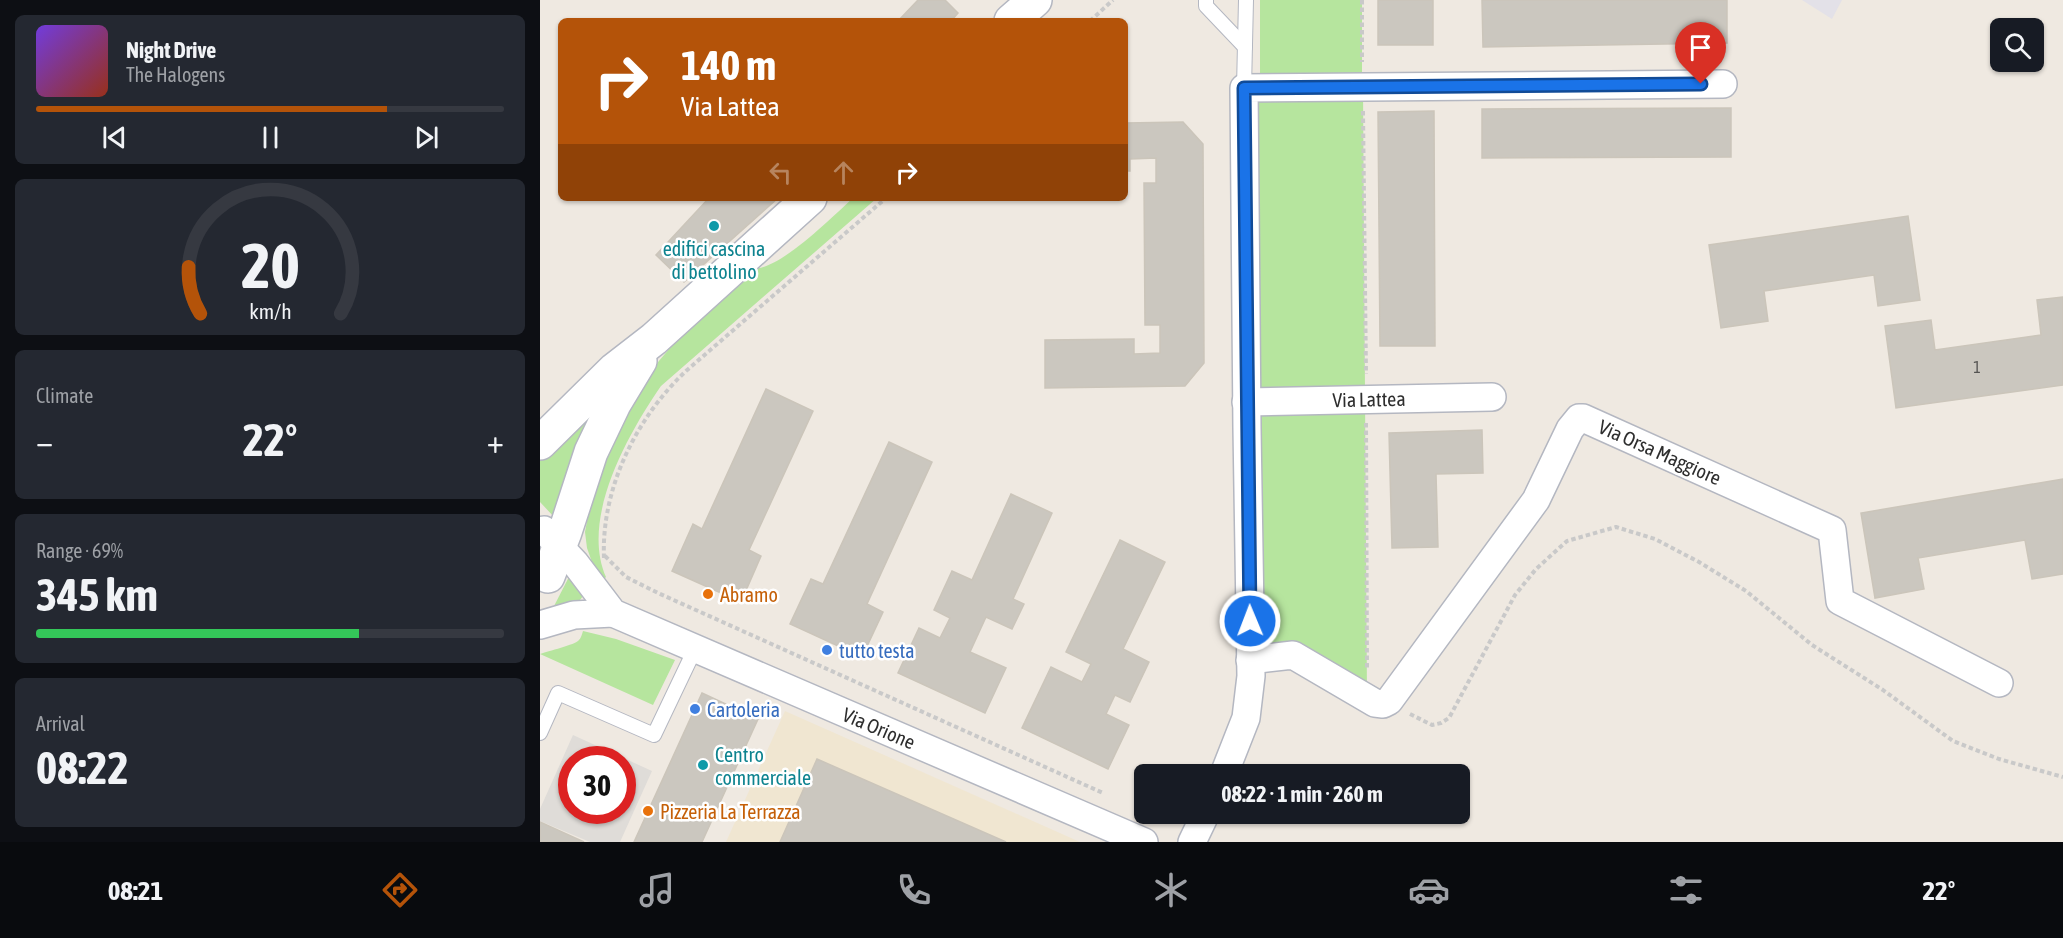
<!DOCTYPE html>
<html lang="en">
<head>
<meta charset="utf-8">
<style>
  body { margin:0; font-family:"Asap Condensed",sans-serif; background:#242831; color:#f1f3f6; height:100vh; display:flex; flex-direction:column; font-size:22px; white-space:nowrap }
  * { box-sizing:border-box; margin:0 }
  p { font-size:20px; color:#9ea1a6 }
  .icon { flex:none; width:33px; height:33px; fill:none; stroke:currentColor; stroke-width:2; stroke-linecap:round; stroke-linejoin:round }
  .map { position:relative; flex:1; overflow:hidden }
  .details { display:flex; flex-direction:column; gap:15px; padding:15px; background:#0d0f14; width:540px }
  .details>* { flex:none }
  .hud { position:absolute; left:18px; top:18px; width:570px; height:183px; border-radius:9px; box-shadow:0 2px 4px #0004; background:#b45309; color:#fff; overflow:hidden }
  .controls { position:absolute; left:1450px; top:18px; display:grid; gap:12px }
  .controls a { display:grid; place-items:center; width:54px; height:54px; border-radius:9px; background:#171b24; box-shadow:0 2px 4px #0004; font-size:30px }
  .speed { position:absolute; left:18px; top:746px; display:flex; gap:12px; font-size:30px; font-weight:700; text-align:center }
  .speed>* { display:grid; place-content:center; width:78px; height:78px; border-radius:50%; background:#171b24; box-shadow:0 2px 4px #0004; line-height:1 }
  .speed .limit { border:9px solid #d22; background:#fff; color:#111 }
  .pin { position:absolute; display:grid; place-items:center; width:51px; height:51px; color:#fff; margin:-62px -26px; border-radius:50% 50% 50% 0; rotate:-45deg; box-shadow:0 0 6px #0007 }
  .pin .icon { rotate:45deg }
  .me { position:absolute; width:66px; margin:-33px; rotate:359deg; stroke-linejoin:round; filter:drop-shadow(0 0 4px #0008) }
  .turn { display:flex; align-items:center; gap:21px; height:126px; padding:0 24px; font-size:27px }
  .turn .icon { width:78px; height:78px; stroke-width:2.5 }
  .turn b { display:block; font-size:42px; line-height:51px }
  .lanes { display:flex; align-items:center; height:57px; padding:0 24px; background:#0003; justify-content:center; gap:30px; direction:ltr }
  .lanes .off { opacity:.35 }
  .big { font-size:45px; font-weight:700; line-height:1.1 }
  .details .tile { flex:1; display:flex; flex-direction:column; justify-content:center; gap:9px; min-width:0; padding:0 21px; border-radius:9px; background:#242831 }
  .details .dial { align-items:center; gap:0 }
  .dial svg { height:156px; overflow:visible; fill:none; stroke:#363941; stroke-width:7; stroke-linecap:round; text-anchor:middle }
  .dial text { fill:#f1f3f6; stroke:none }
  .song { display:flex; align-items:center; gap:18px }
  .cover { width:72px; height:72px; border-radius:9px; background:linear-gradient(135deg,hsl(260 70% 55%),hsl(10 70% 35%)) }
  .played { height:6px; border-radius:3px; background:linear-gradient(90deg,#b45309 75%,#363941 75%) }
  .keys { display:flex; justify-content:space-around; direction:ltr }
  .heat { display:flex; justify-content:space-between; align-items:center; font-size:33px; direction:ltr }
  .charge { height:9px; border-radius:4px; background:linear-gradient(90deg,#34c759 69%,#363941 0) }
  .trip { position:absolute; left:594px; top:764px; width:336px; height:60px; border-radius:9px; background:#171b24; box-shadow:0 2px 4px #0004; font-weight:700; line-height:60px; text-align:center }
  .tab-bar { display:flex; height:96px; justify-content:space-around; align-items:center; background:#090b0e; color:#9ea1a6 }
  .tab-bar .icon { width:42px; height:42px }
  .tab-bar .on { color:#b45309 }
  .tab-bar b { font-size:27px; color:#f1f3f6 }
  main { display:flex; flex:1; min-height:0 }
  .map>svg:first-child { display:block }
  .industrial { fill:#e3e1e8 }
  .education { fill:#f0e6d1 }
  .green { fill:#b6e59e }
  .plaza { fill:#dfdcd8; fill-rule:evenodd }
  .building { fill:#cbc7bf; stroke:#cbc5ba; stroke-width:1.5 }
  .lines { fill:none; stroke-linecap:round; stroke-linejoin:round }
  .lane-casing { stroke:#b4b7c1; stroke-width:16 }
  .street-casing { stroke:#b4b7c1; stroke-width:30 }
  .secondary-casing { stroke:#b4b7c1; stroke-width:36 }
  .path { stroke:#c9c9c9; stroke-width:4; stroke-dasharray:4.5 3; stroke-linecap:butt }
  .lane { stroke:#fff; stroke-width:14 }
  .street { stroke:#fff; stroke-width:27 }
  .secondary { stroke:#fff; stroke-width:33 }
  .route-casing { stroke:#114b97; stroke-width:15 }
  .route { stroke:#1a73e8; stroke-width:10 }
  .culture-dot { fill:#0f9aa8; stroke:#fff; stroke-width:2 }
  .food-dot { fill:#e8710a; stroke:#fff; stroke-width:2 }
  .shop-dot { fill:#3f7fe0; stroke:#fff; stroke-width:2 }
  .labels { text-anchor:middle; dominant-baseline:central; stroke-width:5; stroke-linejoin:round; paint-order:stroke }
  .number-label { font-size:16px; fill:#555452 }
  .culture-label { font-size:20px; fill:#0d838f; stroke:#fff }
  .street-label { font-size:20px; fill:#2e2e2e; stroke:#fff }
  .food-label { font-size:20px; fill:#c56008; stroke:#fff; text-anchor:start }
  .shop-label { font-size:20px; fill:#366cbe; stroke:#fff; text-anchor:start }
</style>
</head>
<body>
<main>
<section class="details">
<div class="tile">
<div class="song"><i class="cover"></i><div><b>Night Drive</b><p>The Halogens</p></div></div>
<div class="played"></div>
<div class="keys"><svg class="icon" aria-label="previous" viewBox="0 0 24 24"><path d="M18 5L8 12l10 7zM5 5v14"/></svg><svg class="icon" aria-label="pause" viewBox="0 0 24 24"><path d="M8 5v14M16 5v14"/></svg><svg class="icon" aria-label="next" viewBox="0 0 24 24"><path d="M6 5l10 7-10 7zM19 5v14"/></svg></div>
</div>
<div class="tile dial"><svg viewBox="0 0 100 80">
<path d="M14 69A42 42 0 1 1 86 69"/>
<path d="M14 69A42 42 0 0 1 8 45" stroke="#b45309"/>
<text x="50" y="56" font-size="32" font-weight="700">20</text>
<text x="50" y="72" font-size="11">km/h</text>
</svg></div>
<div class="tile"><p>Climate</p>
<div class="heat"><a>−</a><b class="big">22°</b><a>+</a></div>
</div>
<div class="tile"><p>Range · 69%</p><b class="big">345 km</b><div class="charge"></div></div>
<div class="tile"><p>Arrival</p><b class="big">08:22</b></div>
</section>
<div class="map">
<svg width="1523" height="842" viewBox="0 0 1523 842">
  <rect width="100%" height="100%" fill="#efe9e1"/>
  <polygon class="industrial" points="1262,0 1302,0 1292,19"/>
  <polygon class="education" points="245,711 540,842 186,842"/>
  <g class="green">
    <polygon points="720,0 822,0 822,85 720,86"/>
    <polygon points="823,87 827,699 753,655 710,660 704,88"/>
    <path d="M313 198H337L121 386C88 434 40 518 66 577L63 580 53 565 47 548 45 532 50 505 64 456 113 368 146 329 212 269C240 270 292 217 313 198Z"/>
    <polygon points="52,415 15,518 0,502 0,461 33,430"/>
    <polygon points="32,571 43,596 37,604 13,608"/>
    <path d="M43 631 76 639 135 660 113 705 0 654C8 651 35 645 39 640 41 638 42 634 43 631Z"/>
  </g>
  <path class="plaza" d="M33 735 112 771 80 842H50L0 821V809ZM32 759H82V810H32Z"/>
  <g class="building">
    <polygon points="378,0 405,0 418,13 411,21 358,21"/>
    <rect x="838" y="0" width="55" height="45"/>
    <polygon points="942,0 1187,0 1187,43 943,47"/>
    <polygon points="1191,108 1191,157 942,158 942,109"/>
    <polygon points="894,111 895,346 840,346 838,112"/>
    <polygon points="643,122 663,144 664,363 645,386 505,388 505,340 594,339 594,354 620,353 620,325 605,325 604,183 616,183 616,158 590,159 590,171 585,171 585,123"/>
    <polygon points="169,198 238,198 144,282 116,255"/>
    <polygon points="1368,216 1380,300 1338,306 1334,275 1224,291 1228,321 1181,328 1169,245"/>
    <polygon points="1523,297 1523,385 1356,408 1345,326 1391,320 1395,350 1501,335 1497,300"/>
    <polygon points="226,389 273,411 209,550 221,556 201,602 132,571 153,524 162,529"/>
    <polygon points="942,430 943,473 896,474 898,547 852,548 849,433"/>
    <polygon points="349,442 392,462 327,604 343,612 322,657 250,624 271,579 283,584"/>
    <polygon points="1523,479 1523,574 1492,579 1485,540 1378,558 1384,589 1335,598 1321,513"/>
    <polygon points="471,494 512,513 473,599 484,604 472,629 446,617 430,652 466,668 445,713 358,673 379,628 400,638 410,618 394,610 412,571 432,580"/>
    <polygon points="580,540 625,562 583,649 609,662 590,702 575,695 566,714 589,725 568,769 482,728 511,667 542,682 551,664 526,652"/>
    <polygon points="162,693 218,719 162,842 94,842"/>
    <polygon points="277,759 466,842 240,842"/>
    <polygon points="0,822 44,842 0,842"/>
  </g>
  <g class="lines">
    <g class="lane-casing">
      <g id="lane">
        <polyline points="666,0 666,6 705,47"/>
        <polyline points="704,88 706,0"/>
        <polyline points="0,733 18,693 114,735 155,649"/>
      </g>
    </g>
    <g class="street-casing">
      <g id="street">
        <polyline points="706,402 952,397"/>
        <polyline points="4,530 35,563 73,613 604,842"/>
        <polyline points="0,625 34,615 73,613"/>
        <polyline points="710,660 753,655 835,703 843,704 849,701 996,500 1030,429 1039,418 1043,418 1292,530 1300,601 1459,683"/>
        <polyline points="684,774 706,718 711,676 707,428 704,88 1183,84"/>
        <polyline points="652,842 666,813"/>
      </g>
    </g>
    <g class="secondary-casing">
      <g id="secondary">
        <polyline points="471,21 495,0"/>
        <polyline points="0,443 74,370 114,339 270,198"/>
        <polyline points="8,576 25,532 51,452 74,404 100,361"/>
      </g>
    </g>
    <g class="path">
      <polyline points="822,0 822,62"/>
      <polyline points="550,21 573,0"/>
      <polyline points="823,111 826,374"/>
      <polyline points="826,423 827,668"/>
      <polyline points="65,556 86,577 118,593 563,793"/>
      <path d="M64 558C61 489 96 418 146 371L346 198"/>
      <polyline points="870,714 892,725 901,723 909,718 975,595 996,569 1027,541 1076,527 1115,539 1159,562 1206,591 1272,645 1343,690 1413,741 1459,759 1523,777"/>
    </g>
    <use href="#lane" class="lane"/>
    <use href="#street" class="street"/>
    <use href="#secondary" class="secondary"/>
  </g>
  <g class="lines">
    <g class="route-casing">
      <polyline id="route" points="710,621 704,88 1161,84"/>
    </g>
    <use href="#route" class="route"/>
  </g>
  <g class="culture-dot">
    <circle cx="174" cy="226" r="6"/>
    <circle cx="163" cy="765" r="6"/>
  </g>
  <g class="food-dot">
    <circle cx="168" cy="594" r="6"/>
    <circle cx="108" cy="811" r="6"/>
  </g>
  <g class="shop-dot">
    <circle cx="287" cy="650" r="6"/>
    <circle cx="155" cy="709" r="6"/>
  </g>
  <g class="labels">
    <g class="number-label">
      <text x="1437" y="367">1</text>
    </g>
    <g class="culture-label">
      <text x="174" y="248">edifici cascina<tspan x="174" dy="23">di bettolino</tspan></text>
      <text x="175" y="754" text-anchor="start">Centro<tspan x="175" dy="23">commerciale</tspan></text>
    </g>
    <g class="street-label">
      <text transform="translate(829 399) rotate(-1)">Via Lattea</text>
      <text transform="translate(1120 452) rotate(24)">Via Orsa Maggiore</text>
      <text transform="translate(339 728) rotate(23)">Via Orione</text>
    </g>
    <g class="food-label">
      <text x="180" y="594">Abramo</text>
      <text x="120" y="811">Pizzeria La Terrazza</text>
    </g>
    <g class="shop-label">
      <text x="299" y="650">tutto testa</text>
      <text x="167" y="709">Cartoleria</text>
    </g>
  </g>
</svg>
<div class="controls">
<a><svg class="icon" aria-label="search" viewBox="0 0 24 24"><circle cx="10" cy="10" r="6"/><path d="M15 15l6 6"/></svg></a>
</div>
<div class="speed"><div class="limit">30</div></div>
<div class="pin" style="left:1161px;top:84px;background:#d93025"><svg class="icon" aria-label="arrive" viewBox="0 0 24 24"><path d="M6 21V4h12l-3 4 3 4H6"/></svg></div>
<svg class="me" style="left:710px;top:621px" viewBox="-20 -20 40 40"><circle r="17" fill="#1a73e8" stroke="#fff" stroke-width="3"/><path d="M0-11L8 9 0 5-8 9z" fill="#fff"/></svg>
<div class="trip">08:22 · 1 min · 260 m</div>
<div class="hud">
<div class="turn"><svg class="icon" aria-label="right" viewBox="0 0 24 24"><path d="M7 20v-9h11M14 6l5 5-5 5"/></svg><div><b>140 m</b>Via Lattea</div></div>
<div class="lanes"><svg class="icon off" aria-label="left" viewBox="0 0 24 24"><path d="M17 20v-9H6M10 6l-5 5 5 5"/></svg><svg class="icon off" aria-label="ahead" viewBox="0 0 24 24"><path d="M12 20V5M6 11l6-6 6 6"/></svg><svg class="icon" aria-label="right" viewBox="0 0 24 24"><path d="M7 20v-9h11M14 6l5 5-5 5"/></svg></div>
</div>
</div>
</main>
<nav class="tab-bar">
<b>08:21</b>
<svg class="icon on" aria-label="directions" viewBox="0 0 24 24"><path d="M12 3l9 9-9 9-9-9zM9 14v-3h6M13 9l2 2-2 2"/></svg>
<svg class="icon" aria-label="music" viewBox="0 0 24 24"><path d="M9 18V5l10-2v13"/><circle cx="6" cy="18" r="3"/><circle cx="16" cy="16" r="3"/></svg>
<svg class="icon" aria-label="phone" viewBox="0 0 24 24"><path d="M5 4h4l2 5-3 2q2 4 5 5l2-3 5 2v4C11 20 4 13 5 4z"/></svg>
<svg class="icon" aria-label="climate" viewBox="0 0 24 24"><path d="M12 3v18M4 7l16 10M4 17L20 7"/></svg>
<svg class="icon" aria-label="car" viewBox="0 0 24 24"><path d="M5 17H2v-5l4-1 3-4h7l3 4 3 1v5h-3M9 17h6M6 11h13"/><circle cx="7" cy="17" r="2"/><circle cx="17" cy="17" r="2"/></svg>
<svg class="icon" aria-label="filters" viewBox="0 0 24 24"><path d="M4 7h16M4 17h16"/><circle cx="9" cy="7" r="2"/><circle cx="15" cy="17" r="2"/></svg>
<b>22°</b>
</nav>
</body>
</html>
